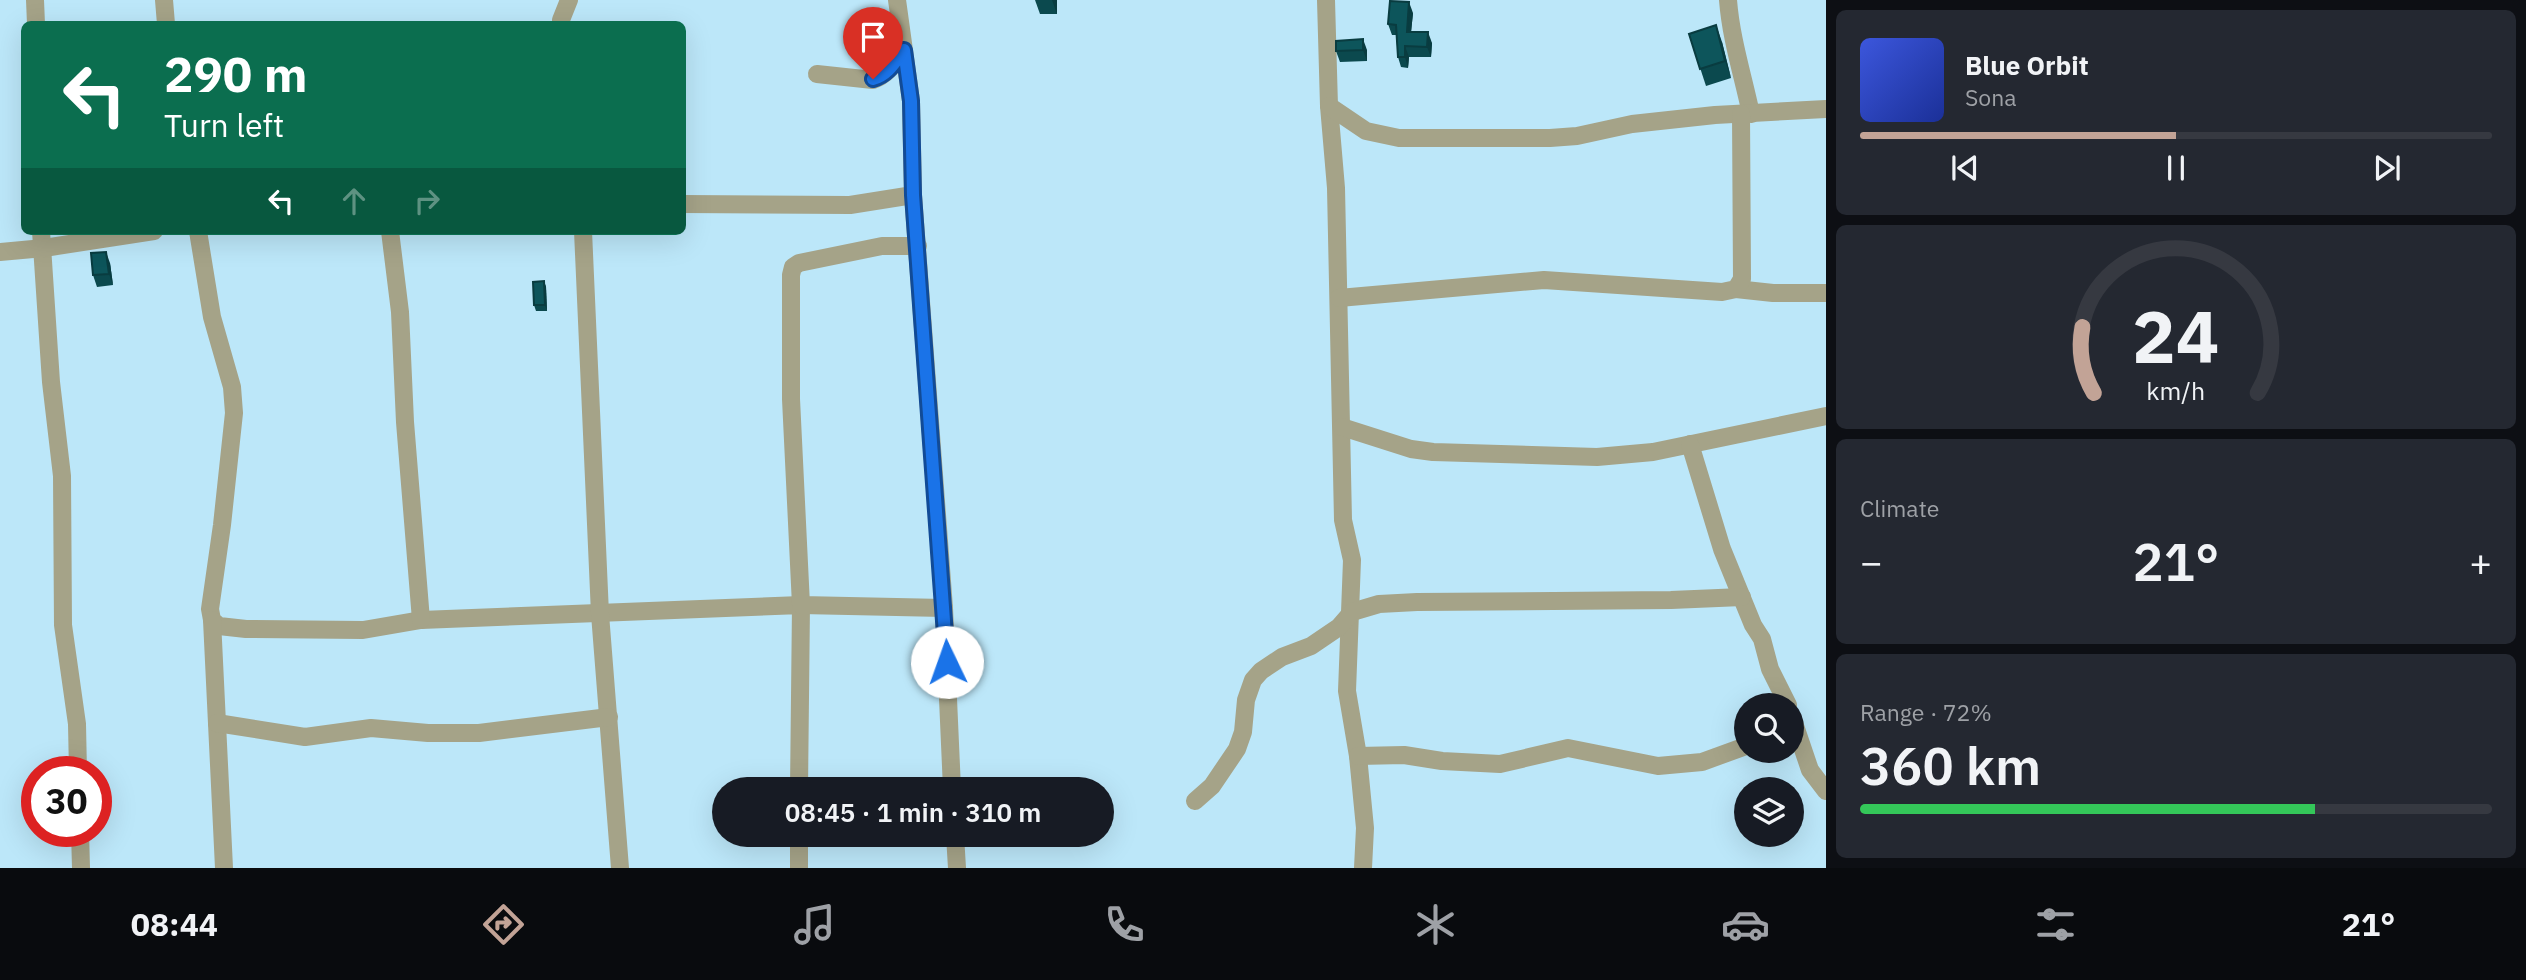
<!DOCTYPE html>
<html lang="en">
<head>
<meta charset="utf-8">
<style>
  body { margin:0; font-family:"IBM Plex Sans",sans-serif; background:#242831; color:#f1f3f6; height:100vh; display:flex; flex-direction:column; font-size:26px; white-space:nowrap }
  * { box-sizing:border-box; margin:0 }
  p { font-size:23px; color:#9ea1a6 }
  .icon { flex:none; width:38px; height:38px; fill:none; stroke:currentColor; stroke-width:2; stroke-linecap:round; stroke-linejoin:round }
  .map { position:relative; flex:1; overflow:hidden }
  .side { display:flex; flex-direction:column; gap:10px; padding:10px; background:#0d0f14; width:700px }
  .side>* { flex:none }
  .hud { position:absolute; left:21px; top:21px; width:665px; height:214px; border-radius:10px; box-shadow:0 7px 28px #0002; background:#0b6e4f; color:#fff; overflow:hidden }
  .buttons { position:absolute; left:1734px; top:693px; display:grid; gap:14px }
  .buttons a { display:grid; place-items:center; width:70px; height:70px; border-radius:50%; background:#171b24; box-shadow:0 7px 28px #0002; font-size:35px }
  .speed { position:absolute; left:21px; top:756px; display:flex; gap:14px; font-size:35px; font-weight:700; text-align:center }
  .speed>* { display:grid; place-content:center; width:91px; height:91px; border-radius:50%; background:#171b24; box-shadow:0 7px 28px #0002; line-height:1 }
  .speed .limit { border:10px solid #d22; background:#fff; color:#111 }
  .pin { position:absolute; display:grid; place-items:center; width:60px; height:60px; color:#fff; margin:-72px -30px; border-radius:50% 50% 50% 0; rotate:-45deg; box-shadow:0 0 7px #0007 }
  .pin .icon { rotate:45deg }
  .me { position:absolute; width:77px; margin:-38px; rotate:357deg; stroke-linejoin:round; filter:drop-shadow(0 0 5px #0008) }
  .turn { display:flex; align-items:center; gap:24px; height:147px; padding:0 28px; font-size:32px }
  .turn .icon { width:91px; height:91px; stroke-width:2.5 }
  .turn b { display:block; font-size:49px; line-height:60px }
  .lanes { display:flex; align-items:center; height:66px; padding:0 28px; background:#0003; justify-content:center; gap:35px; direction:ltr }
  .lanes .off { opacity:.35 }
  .big { font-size:52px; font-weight:600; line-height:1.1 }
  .side .tile { flex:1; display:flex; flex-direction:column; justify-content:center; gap:10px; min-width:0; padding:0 24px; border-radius:10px; background:#242831 }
  .side .dial { align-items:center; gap:0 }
  .dial svg { height:182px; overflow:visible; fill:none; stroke:#363941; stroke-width:7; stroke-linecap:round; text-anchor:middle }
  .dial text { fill:#f1f3f6; stroke:none }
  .song { display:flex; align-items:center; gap:21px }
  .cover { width:84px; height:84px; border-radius:10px; background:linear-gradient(135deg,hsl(230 70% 55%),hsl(230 70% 35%)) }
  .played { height:7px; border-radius:4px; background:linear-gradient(90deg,#c2a396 50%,#363941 50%) }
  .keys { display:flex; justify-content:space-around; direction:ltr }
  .heat { display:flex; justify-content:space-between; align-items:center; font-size:38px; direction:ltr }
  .charge { height:10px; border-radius:5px; background:linear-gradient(90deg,#34c759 72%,#363941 0) }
  .trip { position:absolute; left:712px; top:777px; width:402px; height:70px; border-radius:35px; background:#171b24; box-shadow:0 7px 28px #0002; font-weight:600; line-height:70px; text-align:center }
  .tab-bar { display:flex; height:112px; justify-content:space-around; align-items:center; background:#090b0e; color:#9ea1a6 }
  .tab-bar .icon { width:49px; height:49px }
  .tab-bar .active { color:#c2a396 }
  .tab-bar b { font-size:32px; color:#f1f3f6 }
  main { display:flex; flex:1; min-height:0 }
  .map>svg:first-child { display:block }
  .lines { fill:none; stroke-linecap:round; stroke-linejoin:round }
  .minor { stroke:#a5a388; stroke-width:18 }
  .wall { fill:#0b494e }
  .shaded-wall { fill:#093c40 }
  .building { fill:#0d555b; stroke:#093c40; stroke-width:2 }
  .route-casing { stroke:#114b97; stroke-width:18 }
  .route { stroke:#1a73e8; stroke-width:12 }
</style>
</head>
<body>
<main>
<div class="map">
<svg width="1826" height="868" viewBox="0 0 1826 868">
  <rect width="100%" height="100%" fill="#bce7f9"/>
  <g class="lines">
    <g class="minor">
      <polyline points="35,0 36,24"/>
      <polyline points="164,0 166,24"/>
      <polyline points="897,0 911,101 913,195 944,608 952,789"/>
      <polyline points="1326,0 1329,106 1336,188 1343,520 1352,560 1347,691 1358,756 1365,828 1363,868"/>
      <path d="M1728 0C1731 39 1743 76 1751 114"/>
      <polyline points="561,24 561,20 569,0"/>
      <path d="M817 74 873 80C888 75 895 62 904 50"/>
      <polyline points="1329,106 1366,131 1399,138 1550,138 1577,136 1632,124 1715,115 1826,109"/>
      <polyline points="682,204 850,205 913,195"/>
      <polyline points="41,231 51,382 62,476 63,625 77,724 78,772"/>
      <polyline points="198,231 212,317 232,387 234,413 222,525 210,609 212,620 219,626 246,629 363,630 421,620 801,605 799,789"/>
      <polyline points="390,231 400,312 405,422 421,620"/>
      <polyline points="583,231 600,614 620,868"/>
      <polyline points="918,246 882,246 799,263 793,267 791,275 791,399 801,605 944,608"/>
      <polyline points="0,252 44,248 154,231"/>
      <polyline points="1736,289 1773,293 1826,293"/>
      <polyline points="1339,298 1544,280 1722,292 1736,289 1742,279 1741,114"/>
      <polyline points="1342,427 1411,449 1433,452 1597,457 1653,452 1826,416"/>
      <polyline points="1690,444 1722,549 1753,625 1762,639 1770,669 1788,705"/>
      <polyline points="212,620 224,868"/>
      <polyline points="1792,717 1810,770 1826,791"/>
      <polyline points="217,723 305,737 371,728 428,733 479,733 609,717"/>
      <polyline points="1358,756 1404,755 1442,761 1500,764 1568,748 1658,766 1702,762 1746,746"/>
      <polyline points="1195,801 1212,786 1237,749 1243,732 1246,700 1253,680 1261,671 1282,657 1311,646 1339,627 1352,612 1379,604 1417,602 1671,600 1742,597"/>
      <polyline points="80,831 81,868"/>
      <polyline points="955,835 957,868"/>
      <polyline points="799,868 799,835"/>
    </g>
  </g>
  <g class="wall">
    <polygon points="1035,0 1057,0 1057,14 1040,14"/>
    <polygon points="1413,13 1411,32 1432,43 1431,57 1409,57 1408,68 1401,67 1398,57 1396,35 1392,35 1388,24"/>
    <polygon points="1689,34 1722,42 1731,78 1706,86"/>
    <polygon points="1336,41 1367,50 1367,61 1340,62 1336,51"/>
    <polygon points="110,263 113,285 97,287 93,275"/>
    <polygon points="544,281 546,287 547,311 536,311 534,305"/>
  </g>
  <g class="shaded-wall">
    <polygon points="1052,0 1057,0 1057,14"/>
    <polygon points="1409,2 1413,13 1410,42 1407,32"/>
    <polygon points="1716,25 1722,42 1731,78 1725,61"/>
    <polygon points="1428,32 1432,43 1431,57 1427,47"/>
    <polygon points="1363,39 1367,50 1367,61 1363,50"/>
    <polygon points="1405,46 1409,57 1408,68 1405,57"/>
    <polygon points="106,252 110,263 113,285 109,274"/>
    <polygon points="544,281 546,287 547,311 545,305"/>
  </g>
  <g class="building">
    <polygon points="1390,1 1409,2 1407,32 1428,32 1427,47 1405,46 1405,57 1398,57 1396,25 1388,24"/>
    <polygon points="1716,25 1725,61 1700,69 1689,34"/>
    <polygon points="1363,39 1363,50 1336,51 1336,41"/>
    <polygon points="106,252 109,274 93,275 91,253"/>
    <polygon points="544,281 545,305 534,305 533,282"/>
  </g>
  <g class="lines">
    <g class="route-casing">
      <path id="route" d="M873 79C888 75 895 62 904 50L911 101 913 195 947 662"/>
    </g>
    <use href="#route" class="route"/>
  </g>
</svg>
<div class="buttons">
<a><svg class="icon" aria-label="search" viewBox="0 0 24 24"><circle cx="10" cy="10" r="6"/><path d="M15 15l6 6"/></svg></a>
<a><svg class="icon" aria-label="layers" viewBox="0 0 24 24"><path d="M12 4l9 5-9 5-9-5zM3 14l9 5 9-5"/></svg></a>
</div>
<div class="speed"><div class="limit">30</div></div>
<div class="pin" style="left:873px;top:79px;background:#d93025"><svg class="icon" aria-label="arrive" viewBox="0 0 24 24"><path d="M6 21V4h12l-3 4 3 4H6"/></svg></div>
<svg class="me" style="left:947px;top:662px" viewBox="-20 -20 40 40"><circle r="19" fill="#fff"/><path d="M0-13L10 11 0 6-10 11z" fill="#1a73e8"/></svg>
<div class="trip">08:45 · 1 min · 310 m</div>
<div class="hud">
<div class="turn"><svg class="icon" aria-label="left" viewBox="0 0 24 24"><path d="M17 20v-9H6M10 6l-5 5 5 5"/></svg><div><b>290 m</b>Turn left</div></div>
<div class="lanes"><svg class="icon" aria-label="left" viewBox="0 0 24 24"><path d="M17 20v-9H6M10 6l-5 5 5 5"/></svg><svg class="icon off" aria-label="ahead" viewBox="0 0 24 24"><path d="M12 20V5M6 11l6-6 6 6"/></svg><svg class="icon off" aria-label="right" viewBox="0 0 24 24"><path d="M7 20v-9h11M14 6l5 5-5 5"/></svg></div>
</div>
</div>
<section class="side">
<div class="tile">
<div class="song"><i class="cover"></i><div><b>Blue Orbit</b><p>Sona</p></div></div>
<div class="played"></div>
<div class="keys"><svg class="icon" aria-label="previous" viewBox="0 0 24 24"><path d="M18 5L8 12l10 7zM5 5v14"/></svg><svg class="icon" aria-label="pause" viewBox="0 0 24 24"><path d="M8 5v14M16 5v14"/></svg><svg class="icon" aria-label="next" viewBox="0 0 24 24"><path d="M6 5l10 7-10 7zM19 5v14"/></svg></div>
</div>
<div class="tile dial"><svg viewBox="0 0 100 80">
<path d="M14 69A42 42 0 1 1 86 69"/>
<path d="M14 69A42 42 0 0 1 9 40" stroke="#c2a396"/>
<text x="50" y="56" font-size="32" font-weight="700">24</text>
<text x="50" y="72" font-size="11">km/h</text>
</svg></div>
<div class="tile"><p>Climate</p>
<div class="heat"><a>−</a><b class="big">21°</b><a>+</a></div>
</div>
<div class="tile"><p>Range · 72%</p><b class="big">360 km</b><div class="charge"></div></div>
</section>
</main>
<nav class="tab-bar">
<b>08:44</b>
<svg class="icon active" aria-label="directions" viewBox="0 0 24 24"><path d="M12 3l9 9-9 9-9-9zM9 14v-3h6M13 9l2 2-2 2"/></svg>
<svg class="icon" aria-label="music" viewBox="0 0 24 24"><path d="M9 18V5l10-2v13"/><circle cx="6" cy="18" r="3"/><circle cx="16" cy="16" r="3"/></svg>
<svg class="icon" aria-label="phone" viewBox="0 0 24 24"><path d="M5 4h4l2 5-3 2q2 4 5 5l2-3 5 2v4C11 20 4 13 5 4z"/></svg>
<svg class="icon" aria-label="climate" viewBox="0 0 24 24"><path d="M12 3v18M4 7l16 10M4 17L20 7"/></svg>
<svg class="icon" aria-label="car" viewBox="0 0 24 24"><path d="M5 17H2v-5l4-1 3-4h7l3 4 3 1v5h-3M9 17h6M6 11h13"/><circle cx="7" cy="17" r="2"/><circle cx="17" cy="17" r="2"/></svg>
<svg class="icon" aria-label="filters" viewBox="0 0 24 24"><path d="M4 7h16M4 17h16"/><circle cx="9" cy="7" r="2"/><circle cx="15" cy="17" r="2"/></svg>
<b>21°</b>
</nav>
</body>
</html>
